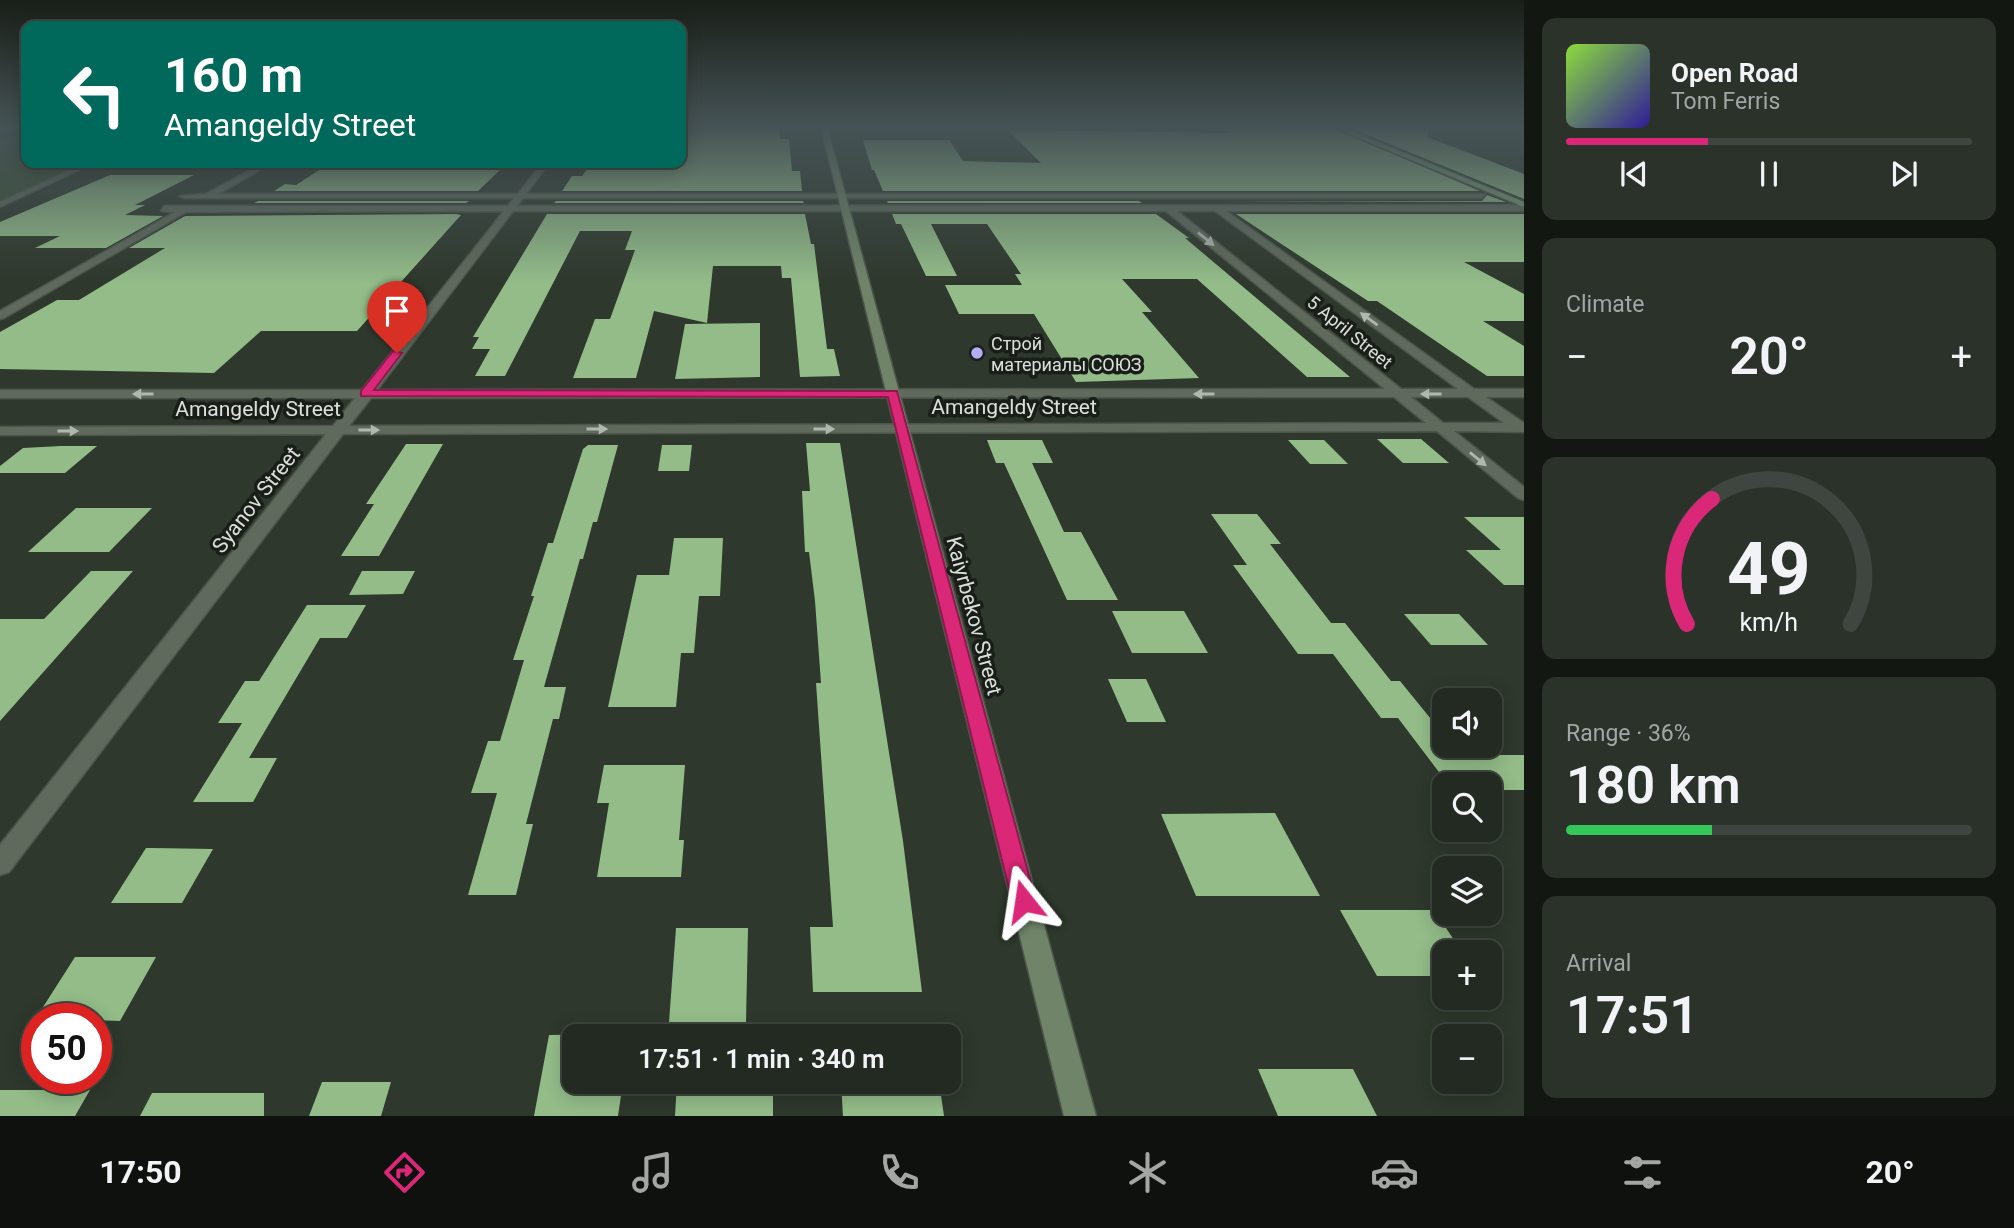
<!DOCTYPE html>
<html lang="en">
<head>
<meta charset="utf-8">
<style>
  body { margin:0; font-family:Roboto,sans-serif; background:#2a322a; color:#f1f3f6; height:100vh; display:flex; flex-direction:column; font-size:26px; white-space:nowrap }
  * { box-sizing:border-box; margin:0 }
  p { font-size:23px; color:#a2a7a5 }
  .icon { flex:none; width:38px; height:38px; fill:none; stroke:currentColor; stroke-width:2; stroke-linecap:round; stroke-linejoin:round }
  .map { position:relative; flex:1; overflow:hidden }
  .drawer { display:flex; flex-direction:column; gap:18px; padding:18px; background:#131712; width:490px }
  .drawer>* { flex:none }
  .guide { position:absolute; left:21px; top:21px; width:665px; height:147px; border-radius:14px; box-shadow:0 4px 18px #0003,0 0 0 2px #3f463f; background:#00695c; color:#fff; overflow:hidden }
  .tools { position:absolute; left:1432px; top:688px; display:grid; gap:14px }
  .tools a { display:grid; place-items:center; width:70px; height:70px; border-radius:14px; background:#222a21; box-shadow:0 4px 18px #0003,0 0 0 2px #3f463f; font-size:35px }
  .speed { position:absolute; left:21px; top:1003px; display:flex; gap:14px; font-size:35px; font-weight:700; text-align:center }
  .speed>* { display:grid; place-content:center; width:91px; height:91px; border-radius:50%; background:#222a21; box-shadow:0 4px 18px #0003,0 0 0 2px #3f463f; line-height:1 }
  .speed .limit { border:10px solid #d22; background:#fff; color:#111 }
  .pin { position:absolute; display:grid; place-items:center; width:60px; height:60px; color:#fff; margin:-72px -30px; border-radius:50% 50% 50% 0; rotate:-45deg; box-shadow:0 0 7px #0007 }
  .pin .icon { rotate:45deg }
  .me { position:absolute; width:77px; margin:-38px; rotate:345deg; stroke-linejoin:round; filter:drop-shadow(0 0 5px #0008) }
  .turn { display:flex; align-items:center; gap:24px; height:147px; padding:0 28px; font-size:32px }
  .turn .icon { width:91px; height:91px; stroke-width:2.5 }
  .turn b { display:block; font-size:49px; line-height:60px }
  .big { font-size:52px; font-weight:600; line-height:1.1 }
  .drawer .card { flex:1; display:flex; flex-direction:column; justify-content:center; gap:10px; min-width:0; padding:0 24px; border-radius:14px; background:#2a322a }
  .drawer .dial { align-items:center; gap:0 }
  .dial svg { height:182px; overflow:visible; fill:none; stroke:#3f463f; stroke-width:7; stroke-linecap:round; text-anchor:middle }
  .dial text { fill:#f1f3f6; stroke:none }
  .song { display:flex; align-items:center; gap:21px }
  .cover { width:84px; height:84px; border-radius:10px; background:linear-gradient(135deg,hsl(90 70% 55%),hsl(250 70% 35%)) }
  .played { height:7px; border-radius:4px; background:linear-gradient(90deg,#db2777 35%,#3f463f 35%) }
  .keys { display:flex; justify-content:space-around; direction:ltr }
  .heat { display:flex; justify-content:space-between; align-items:center; font-size:38px; direction:ltr }
  .charge { height:10px; border-radius:5px; background:linear-gradient(90deg,#34c759 36%,#3f463f 0) }
  .trip { position:absolute; left:562px; top:1024px; width:399px; height:70px; border-radius:14px; background:#222a21; box-shadow:0 4px 18px #0003,0 0 0 2px #3f463f; font-weight:600; line-height:70px; text-align:center }
  .dock { display:flex; height:112px; justify-content:space-around; align-items:center; background:#0e110d; color:#a2a7a5 }
  .dock .icon { width:49px; height:49px }
  .dock .active { color:#db2777 }
  .dock b { font-size:32px; color:#f1f3f6 }
  main { display:flex; flex:1; min-height:0 }
  .map>svg:first-child { display:block }
  .green { fill:#395133 }
  .building { fill:#93bc89 }
  .lines { fill:none; stroke-linecap:round; stroke-linejoin:round }
  .street-casing { stroke:#4d554b; stroke-width:3 }
  .secondary-casing { stroke:#4d554b; stroke-width:3 }
  .primary-casing { stroke:#4d554b; stroke-width:3 }
  .street { fill:#5f6a5c; fill-rule:evenodd }
  .secondary { fill:#6f8469; fill-rule:evenodd }
  .primary { fill:#7e9e76; fill-rule:evenodd }
  .oneway { fill:#b0b7ae }
  .route { fill:#db2777; stroke:#8e194d; stroke-width:2 }
  .poi-dot { fill:#b5acf8; stroke:#191e18; stroke-width:2.5 }
  .labels { text-anchor:middle; dominant-baseline:central; stroke-width:7; stroke-linejoin:round; paint-order:stroke }
  .far-street-label { font-size:18px; fill:#dbe1da; stroke:#191e18 }
  .far-poi-label { font-size:18px; fill:#dbe1da; stroke:#191e18; text-anchor:start }
  .street-label { font-size:21px; fill:#dbe1da; stroke:#191e18 }
</style>
</head>
<body>
<main>
<div class="map">
<svg width="1524" height="1116" viewBox="0 0 1524 1116">
  <rect width="100%" height="100%" fill="#2e382c"/>
  <polygon class="green" points="26,134 26,163 84,163 0,202 0,138"/>
  <g class="building">
    <polygon points="684,127 779,127 780,139 789,139 792,171 800,171 802,191 562,191 572,176 582,176 588,168 671,168 673,163 681,163"/>
    <polygon points="1220,127 1330,127 1480,191 883,191 874,170 872,170 863,140 949,140 963,161 1041,163 1008,130 1230,133"/>
    <polygon points="1348,127 1429,127 1427,137 1524,174 1524,199"/>
    <polygon points="330,163 449,163 442,168 501,169 478,191 274,191 285,184 296,185"/>
    <polygon points="110,175 194,175 135,205 145,205 125,215 163,216 106,248 35,248 60,236 0,236 0,222"/>
    <polygon points="1487,195 1506,202 1217,201 1482,201"/>
    <polygon points="258,201 469,201 466,203 254,203"/>
    <polygon points="556,201 803,201 804,203 554,203"/>
    <polygon points="887,201 1139,201 1142,203 888,203"/>
    <polygon points="456,214 461,215 357,331 261,331 214,373 0,369 0,332 57,300 79,300 165,248 129,248 185,216"/>
    <polygon points="547,214 805,214 811,244 814,244 827,349 834,349 840,376 800,377 791,278 782,278 781,266 713,266 707,323 654,311 636,378 573,378 595,319 610,319 635,250 625,250 632,231 580,231 505,376 475,376 490,349 472,349 479,337 473,337"/>
    <polygon points="892,214 1156,214 1189,238 1185,238 1350,377 1307,377 1197,279 1122,279 1152,312 1142,312 1199,378 1076,382 1034,314 959,314 945,285 1022,285 1015,274 1021,274 987,224 931,224 957,276 926,276 901,224 896,224"/>
    <polygon points="1236,214 1524,214 1524,262 1464,262 1524,294 1524,321 1483,321 1524,346 1524,376 1487,376 1377,301 1368,301"/>
    <polygon points="760,323 760,377 675,379 685,324"/>
    <polygon points="1377,439 1421,439 1449,463 1403,463"/>
    <polygon points="987,440 1042,440 1053,463 1032,463 1064,532 1081,532 1118,600 1067,600 1004,463 996,463"/>
    <polygon points="1288,440 1324,440 1348,464 1310,464"/>
    <polygon points="806,443 840,443 903,841 922,992 813,992 810,927 833,927 816,683 821,683 815,601 809,552 805,552 802,491 810,491"/>
    <polygon points="406,444 443,444 379,556 341,556 374,504 366,504"/>
    <polygon points="588,445 618,445 597,522 593,522 583,559 580,559 544,687 566,687 559,719 553,719 526,824 533,824 516,895 468,895 497,793 471,793 488,741 500,741 524,660 513,660 534,596 531,596 548,543 553,543 583,449"/>
    <polygon points="662,445 692,445 689,471 658,471"/>
    <polygon points="61,446 97,446 65,473 0,473 0,466 23,448"/>
    <polygon points="76,508 152,508 109,552 28,552"/>
    <polygon points="1211,514 1257,514 1281,544 1270,544 1331,623 1345,623 1391,681 1400,681 1444,735 1444,746 1462,746 1469,755 1524,755 1524,790 1489,790 1489,784 1448,784 1398,718 1381,718 1333,654 1298,654 1233,565 1247,565"/>
    <polygon points="1464,517 1524,517 1524,585 1504,585 1466,550 1501,550"/>
    <polygon points="674,538 723,538 720,596 699,596 694,653 681,653 676,707 608,707 637,575 669,575"/>
    <polygon points="91,571 133,571 0,721 0,619 44,619"/>
    <polygon points="362,571 415,571 403,594 349,595"/>
    <polygon points="307,605 366,605 347,638 320,638 249,758 277,758 253,802 193,802 242,723 218,723 245,681 259,681"/>
    <polygon points="1112,611 1184,611 1208,653 1132,653"/>
    <polygon points="1404,614 1459,614 1488,645 1431,645"/>
    <polygon points="1108,679 1146,679 1166,722 1127,722"/>
    <polygon points="604,765 685,765 679,840 684,840 681,877 597,877 609,803 597,803"/>
    <polygon points="1275,813 1320,896 1196,896 1161,814"/>
    <polygon points="146,848 153,848 213,849 182,903 111,903"/>
    <polygon points="1340,910 1434,910 1462,952 1444,952 1444,976 1377,976"/>
    <polygon points="676,928 748,928 746,1022 669,1022"/>
    <polygon points="75,957 156,957 120,1021 36,1018"/>
    <polygon points="628,1034 574,1036 574,1082 623,1082 618,1116 534,1116 549,1035"/>
    <polygon points="1258,1069 1353,1069 1377,1116 1278,1116"/>
    <polygon points="322,1082 391,1082 381,1116 309,1116"/>
    <polygon points="677,1082 773,1082 773,1116 675,1116"/>
    <polygon points="841,1082 939,1082 944,1116 843,1116"/>
    <polygon points="0,1090 90,1090 75,1116 0,1116"/>
    <polygon points="152,1093 264,1093 264,1116 140,1116"/>
  </g>
  <g class="lines">
    <g class="street-casing">
      <g id="street">
        <polygon points="85,163 94,163 0,207 0,202"/>
        <path d="M263 163H272L218 194H518L542 163H549L526 194H1485L1482 198H523L517 206 1524 205V211H1226L1474 389H1524V397H1486L1524 423V432L1454 431 1524 487V500L1518 498 1437 431 343 434 9 872 0 875V845L326 434 0 435V427L333 426 355 398H0V390H362L504 211 186 212 4 318 0 319V311L175 212 161 211 164 206H508L514 198H184L180 196 206 194ZM513 211H1166L1385 389 377 390ZM1177 211H1215L1458 389H1401ZM1394 397 1426 423 349 426 371 398ZM1411 397H1468L1504 423H1443Z"/>
      </g>
    </g>
    <g class="secondary-casing">
      <polygon id="secondary" points="821,127 827,127 1096,1116 1064,1116"/>
    </g>
    <g class="primary-casing">
      <polygon id="primary" points="1332,127 1341,127 1524,202 1524,207"/>
    </g>
    <use href="#street" class="street"/>
    <use href="#secondary" class="secondary"/>
    <use href="#primary" class="primary"/>
  </g>
  <defs><path id="oneway-solid" d="M-6-.8H1V-3.2L6.5 0L1 3.2V.8H-6Z" transform="scale(1.75)"/></defs>
  <g class="oneway">
    <use href="#oneway-solid" transform="translate(1206 239) rotate(39)"/>
    <use href="#oneway-solid" transform="translate(1369 319) rotate(-144)"/>
    <use href="#oneway-solid" transform="translate(143 394) rotate(-180)"/>
    <use href="#oneway-solid" transform="translate(1204 394) rotate(180)"/>
    <use href="#oneway-solid" transform="translate(1431 394) rotate(180)"/>
    <use href="#oneway-solid" transform="translate(597 429)"/>
    <use href="#oneway-solid" transform="translate(824 429)"/>
    <use href="#oneway-solid" transform="translate(369 430)"/>
    <use href="#oneway-solid" transform="translate(68 431)"/>
    <use href="#oneway-solid" transform="translate(1478 459) rotate(39)"/>
  </g>
  <linearGradient id="sky" x2="0" y2="1"><stop stop-color="#191f18"/><stop offset="0.45" stop-color="#465356"/><stop offset="1" stop-color="#465356" stop-opacity="0"/></linearGradient>
  <rect width="1524" height="283" fill="url(#sky)"/>
  <polygon class="route" points="393,351 402,353 374,390 897,391 1036,901 1033,908 1024,912 1016,908 1012,901 888,397 361,396 361,391"/>
  <circle class="poi-dot" cx="977" cy="353" r="7"/>
  <g class="labels">
    <g class="far-street-label">
      <text transform="translate(1350 332) rotate(39)">5 April Street</text>
    </g>
    <g class="far-poi-label">
      <text x="991" y="343">Строй<tspan x="991" dy="21">материалы СОЮЗ</tspan></text>
    </g>
    <g class="street-label">
      <text x="1014" y="407">Amangeldy Street</text>
      <text x="258" y="409">Amangeldy Street</text>
      <text transform="translate(256 500) rotate(-52)">Syanov Street</text>
      <text transform="translate(974 616) rotate(75)">Kaiyrbekov Street</text>
    </g>
  </g>
</svg>
<div class="tools">
<a><svg class="icon" aria-label="sound" viewBox="0 0 24 24"><path d="M4 9h4l5-4v14l-5-4H4zM17 9q2 3 0 6"/></svg></a>
<a><svg class="icon" aria-label="search" viewBox="0 0 24 24"><circle cx="10" cy="10" r="6"/><path d="M15 15l6 6"/></svg></a>
<a><svg class="icon" aria-label="layers" viewBox="0 0 24 24"><path d="M12 4l9 5-9 5-9-5zM3 14l9 5 9-5"/></svg></a>
<a>+</a>
<a>−</a>
</div>
<div class="speed"><div class="limit">50</div></div>
<div class="pin" style="left:397px;top:353px;background:#d93025"><svg class="icon" aria-label="arrive" viewBox="0 0 24 24"><path d="M6 21V4h12l-3 4 3 4H6"/></svg></div>
<svg class="me" style="left:1024px;top:901px" viewBox="-20 -20 40 40"><path d="M0-17L14 15 0 8-14 15z" fill="#db2777" stroke="#fff" stroke-width="4"/></svg>
<div class="trip">17:51 · 1 min · 340 m</div>
<div class="guide">
<div class="turn"><svg class="icon" aria-label="left" viewBox="0 0 24 24"><path d="M17 20v-9H6M10 6l-5 5 5 5"/></svg><div><b>160 m</b>Amangeldy Street</div></div>
</div>
</div>
<section class="drawer">
<div class="card">
<div class="song"><i class="cover"></i><div><b>Open Road</b><p>Tom Ferris</p></div></div>
<div class="played"></div>
<div class="keys"><svg class="icon" aria-label="previous" viewBox="0 0 24 24"><path d="M18 5L8 12l10 7zM5 5v14"/></svg><svg class="icon" aria-label="pause" viewBox="0 0 24 24"><path d="M8 5v14M16 5v14"/></svg><svg class="icon" aria-label="next" viewBox="0 0 24 24"><path d="M6 5l10 7-10 7zM19 5v14"/></svg></div>
</div>
<div class="card"><p>Climate</p>
<div class="heat"><a>−</a><b class="big">20°</b><a>+</a></div>
</div>
<div class="card dial"><svg viewBox="0 0 100 80">
<path d="M14 69A42 42 0 1 1 86 69"/>
<path d="M14 69A42 42 0 0 1 25 14" stroke="#db2777"/>
<text x="50" y="56" font-size="32" font-weight="700">49</text>
<text x="50" y="72" font-size="11">km/h</text>
</svg></div>
<div class="card"><p>Range · 36%</p><b class="big">180 km</b><div class="charge"></div></div>
<div class="card"><p>Arrival</p><b class="big">17:51</b></div>
</section>
</main>
<nav class="dock">
<b>17:50</b>
<svg class="icon active" aria-label="directions" viewBox="0 0 24 24"><path d="M12 3l9 9-9 9-9-9zM9 14v-3h6M13 9l2 2-2 2"/></svg>
<svg class="icon" aria-label="music" viewBox="0 0 24 24"><path d="M9 18V5l10-2v13"/><circle cx="6" cy="18" r="3"/><circle cx="16" cy="16" r="3"/></svg>
<svg class="icon" aria-label="phone" viewBox="0 0 24 24"><path d="M5 4h4l2 5-3 2q2 4 5 5l2-3 5 2v4C11 20 4 13 5 4z"/></svg>
<svg class="icon" aria-label="climate" viewBox="0 0 24 24"><path d="M12 3v18M4 7l16 10M4 17L20 7"/></svg>
<svg class="icon" aria-label="car" viewBox="0 0 24 24"><path d="M5 17H2v-5l4-1 3-4h7l3 4 3 1v5h-3M9 17h6M6 11h13"/><circle cx="7" cy="17" r="2"/><circle cx="17" cy="17" r="2"/></svg>
<svg class="icon" aria-label="filters" viewBox="0 0 24 24"><path d="M4 7h16M4 17h16"/><circle cx="9" cy="7" r="2"/><circle cx="15" cy="17" r="2"/></svg>
<b>20°</b>
</nav>
</body>
</html>
